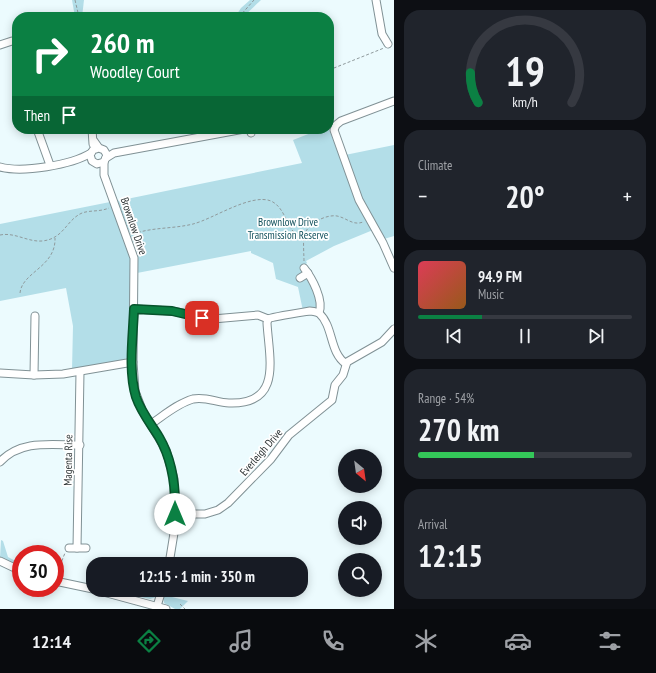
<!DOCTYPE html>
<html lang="en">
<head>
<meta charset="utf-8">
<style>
  body { margin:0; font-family:"PT Sans Narrow",sans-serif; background:#20242c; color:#f1f3f6; height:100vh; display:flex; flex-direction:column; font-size:15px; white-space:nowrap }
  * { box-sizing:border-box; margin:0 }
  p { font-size:13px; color:#9ea1a6 }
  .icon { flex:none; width:22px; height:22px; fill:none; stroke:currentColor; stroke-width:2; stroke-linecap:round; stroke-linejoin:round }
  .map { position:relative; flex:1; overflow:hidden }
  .panel { display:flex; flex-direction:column; gap:10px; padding:10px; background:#0d0f14; width:262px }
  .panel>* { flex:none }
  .top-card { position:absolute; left:12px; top:12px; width:322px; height:122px; border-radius:16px; box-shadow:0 2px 10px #0003; background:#0b8043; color:#fff; overflow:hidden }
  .needle { width:26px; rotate:151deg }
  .fabs { position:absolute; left:338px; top:449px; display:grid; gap:8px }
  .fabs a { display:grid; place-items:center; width:44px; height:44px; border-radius:50%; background:#171b24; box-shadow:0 2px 10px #0003; font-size:20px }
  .speed { position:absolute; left:12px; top:545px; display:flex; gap:8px; font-size:20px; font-weight:700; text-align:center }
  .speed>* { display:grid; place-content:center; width:52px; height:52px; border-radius:50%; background:#171b24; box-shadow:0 2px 10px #0003; line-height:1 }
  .speed .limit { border:6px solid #d22; background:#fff; color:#111 }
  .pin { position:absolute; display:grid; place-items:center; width:34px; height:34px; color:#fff; margin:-17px; border-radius:8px; box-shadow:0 2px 6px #0006 }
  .me { position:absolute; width:44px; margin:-22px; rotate:0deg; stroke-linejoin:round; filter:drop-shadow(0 0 3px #0008) }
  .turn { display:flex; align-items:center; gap:14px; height:84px; padding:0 12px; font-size:18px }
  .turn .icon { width:52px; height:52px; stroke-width:2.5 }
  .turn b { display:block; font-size:28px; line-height:34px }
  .then { display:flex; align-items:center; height:38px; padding:0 12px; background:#0003; gap:8px; font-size:15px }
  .big { font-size:30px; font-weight:800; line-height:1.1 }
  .panel .card { flex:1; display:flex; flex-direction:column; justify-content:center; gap:6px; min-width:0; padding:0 14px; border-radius:16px; background:#20242c }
  .panel .dial { align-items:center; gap:0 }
  .dial svg { height:104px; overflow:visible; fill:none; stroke:#363941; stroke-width:7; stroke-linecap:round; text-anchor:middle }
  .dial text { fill:#f1f3f6; stroke:none }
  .song { display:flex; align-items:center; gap:12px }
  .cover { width:48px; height:48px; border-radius:6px; background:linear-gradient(135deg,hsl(350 70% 55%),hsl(30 70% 35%)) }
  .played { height:4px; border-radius:2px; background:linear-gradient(90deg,#0b8043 30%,#363941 30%) }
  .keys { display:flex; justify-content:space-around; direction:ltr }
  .heat { display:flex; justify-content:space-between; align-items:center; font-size:22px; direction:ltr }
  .charge { height:6px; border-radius:3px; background:linear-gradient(90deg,#34c759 54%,#363941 0) }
  .trip { position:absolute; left:86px; top:557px; width:222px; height:40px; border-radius:16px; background:#171b24; box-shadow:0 2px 10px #0003; font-weight:800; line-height:40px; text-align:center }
  .tabs { display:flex; height:64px; justify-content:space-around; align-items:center; background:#090b0e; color:#9ea1a6 }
  .tabs .icon { width:28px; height:28px }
  .tabs .selected { color:#0b8043 }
  .tabs b { font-size:18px; color:#f1f3f6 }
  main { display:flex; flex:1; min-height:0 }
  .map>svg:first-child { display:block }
  .green { fill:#b3dee8 }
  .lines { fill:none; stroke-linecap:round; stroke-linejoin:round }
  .minor-casing { stroke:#809195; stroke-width:9 }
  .path { stroke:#8f9a9c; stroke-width:1; stroke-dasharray:3 2; stroke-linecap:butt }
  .minor { stroke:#fff; stroke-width:7 }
  .route-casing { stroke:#07532c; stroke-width:10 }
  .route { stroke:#0b8043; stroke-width:7 }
  .labels { text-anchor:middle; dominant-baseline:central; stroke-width:3.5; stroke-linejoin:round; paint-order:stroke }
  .park-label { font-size:11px; fill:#12505c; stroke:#fff }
  .street-label { font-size:11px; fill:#2c3334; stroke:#fff }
</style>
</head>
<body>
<main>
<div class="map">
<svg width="394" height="609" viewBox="0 0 394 609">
  <rect width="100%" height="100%" fill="#ecfbfe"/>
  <g class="green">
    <polygon points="72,0 84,0 82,17 75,17"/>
    <polygon points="250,0 261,0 243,17 235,17 241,8"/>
    <path d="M321 129H329L354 195 373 230 334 246 306 261 307 263 301 268C309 279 320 297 317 310L303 311 298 287 276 279 273 263 251 253V251L137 273 138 253 117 201 302 163 293 140Z"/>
    <polygon points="394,145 394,236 384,239 363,201 345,155"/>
    <path d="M110 202 131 256 130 355C124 364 84 368 72 370L73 326 66 288 0 301V224Z"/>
    <polygon points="1,540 3,541 8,557 21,564 21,568 0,558"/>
    <polygon points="109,590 141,590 158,594 156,597 150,599"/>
    <polygon points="164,595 188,601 180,609 175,609 164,603"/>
  </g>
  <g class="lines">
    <g class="minor-casing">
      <g id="minor">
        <polyline points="376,0 382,34 388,44"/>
        <polyline points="0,45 12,41"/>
        <polyline points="394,101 341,121 336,125 334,130 359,200 383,243 394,268"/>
        <polyline points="37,129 50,165"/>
        <polyline points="92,129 93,144"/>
        <polyline points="250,129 251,133"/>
        <polyline points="94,141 99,148 104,150 107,155 104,162 97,164 92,161 90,155 93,150 99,148"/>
        <polyline points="106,158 114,153 244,129"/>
        <polyline points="104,162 104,175 134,258 133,362 135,391 143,412 166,450 174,479 175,527 169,564"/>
        <path d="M0 167C23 173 71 165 91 153"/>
        <path d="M304 268C312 278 324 300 319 313"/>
        <polyline points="300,278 308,273"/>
        <polyline points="134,309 172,311 213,319 258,315 268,319"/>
        <path d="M268 319C271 317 304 312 310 311 313 311 316 312 319 313 334 327 329 352 346 364"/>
        <polyline points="0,373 34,375 63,374 133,362"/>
        <polyline points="34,375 35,316"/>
        <path d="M151 424C163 416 178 403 193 399 206 396 217 403 229 403 283 405 269 358 267 323L268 319"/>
        <path d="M0 462C21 439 52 445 80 445"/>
        <polyline points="175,514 205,514 218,510 228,503 271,459 289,435 332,400 335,385 343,375 347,362 382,342 394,329"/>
        <polyline points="69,548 86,548"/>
        <polyline points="77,548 80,372"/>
        <polyline points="0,561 21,571"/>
        <polyline points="55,581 93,589"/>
        <polyline points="96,590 166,609"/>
        <polyline points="157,606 162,590"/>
      </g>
    </g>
    <g class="path">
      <polyline points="75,0 79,17"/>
      <polyline points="239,17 254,0"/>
      <polyline points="329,70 384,48"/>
      <path d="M133 234C153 227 173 229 193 224 213 219 251 193 271 201 288 209 286 234 304 239"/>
      <path d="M0 235C15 232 27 242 42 241 64 239 66 220 82 213 90 210 100 212 109 208"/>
      <path d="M304 261C304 257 303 240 304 236 306 225 325 214 337 216 347 218 353 226 363 222"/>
      <path d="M20 293C22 272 56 267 55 238"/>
      <polyline points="56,575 65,553"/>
      <polyline points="180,604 185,609"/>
    </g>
    <use href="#minor" class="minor"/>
  </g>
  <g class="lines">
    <g class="route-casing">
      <path id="route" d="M175 514C176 487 173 461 159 437 151 424 141 412 136 397 128 370 133 337 134 309L172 311 202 318"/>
    </g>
    <use href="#route" class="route"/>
  </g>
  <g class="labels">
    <g class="park-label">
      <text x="288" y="222">Brownlow Drive<tspan x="288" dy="13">Transmission Reserve</tspan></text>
    </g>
    <g class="street-label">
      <text transform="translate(134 226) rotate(71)">Brownlow Drive</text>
      <text transform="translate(261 452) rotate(-49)">Everleigh Drive</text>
      <text transform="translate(68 460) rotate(-89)">Magenta Rise</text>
    </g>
  </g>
</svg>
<div class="fabs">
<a><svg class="needle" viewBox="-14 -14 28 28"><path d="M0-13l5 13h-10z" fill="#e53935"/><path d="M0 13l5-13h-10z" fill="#9ea1a6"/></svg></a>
<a><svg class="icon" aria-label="sound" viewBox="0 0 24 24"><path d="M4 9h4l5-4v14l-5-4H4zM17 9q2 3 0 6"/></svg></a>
<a><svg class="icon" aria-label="search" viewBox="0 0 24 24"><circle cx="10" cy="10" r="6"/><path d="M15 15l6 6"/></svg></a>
</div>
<div class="speed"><div class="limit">30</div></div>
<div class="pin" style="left:202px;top:318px;background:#d93025"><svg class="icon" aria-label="arrive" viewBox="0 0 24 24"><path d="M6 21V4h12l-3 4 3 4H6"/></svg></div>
<svg class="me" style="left:175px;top:514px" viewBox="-20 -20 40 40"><circle r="19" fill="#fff"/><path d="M0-13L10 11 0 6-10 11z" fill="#0b8043"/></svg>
<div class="trip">12:15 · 1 min · 350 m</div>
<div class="top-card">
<div class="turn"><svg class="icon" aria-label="right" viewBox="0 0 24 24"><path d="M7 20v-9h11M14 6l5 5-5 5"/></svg><div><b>260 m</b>Woodley Court</div></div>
<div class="then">Then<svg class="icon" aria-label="arrive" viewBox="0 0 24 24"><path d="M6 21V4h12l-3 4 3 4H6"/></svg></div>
</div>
</div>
<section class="panel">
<div class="card dial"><svg viewBox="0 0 100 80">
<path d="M14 69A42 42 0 1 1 86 69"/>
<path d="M14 69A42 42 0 0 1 8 46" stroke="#0b8043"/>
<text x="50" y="56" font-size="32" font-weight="700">19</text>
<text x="50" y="72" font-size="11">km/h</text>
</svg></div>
<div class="card"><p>Climate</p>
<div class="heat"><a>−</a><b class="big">20°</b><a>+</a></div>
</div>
<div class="card">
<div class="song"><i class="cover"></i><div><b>94.9 FM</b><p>Music</p></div></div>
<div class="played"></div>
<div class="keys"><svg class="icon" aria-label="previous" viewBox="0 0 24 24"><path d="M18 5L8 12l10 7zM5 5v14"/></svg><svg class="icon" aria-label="pause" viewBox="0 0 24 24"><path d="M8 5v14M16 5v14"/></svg><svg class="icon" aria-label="next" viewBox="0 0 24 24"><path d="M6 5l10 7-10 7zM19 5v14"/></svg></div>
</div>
<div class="card"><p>Range · 54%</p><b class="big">270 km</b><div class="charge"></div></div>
<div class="card"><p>Arrival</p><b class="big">12:15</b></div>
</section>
</main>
<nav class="tabs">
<b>12:14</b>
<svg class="icon selected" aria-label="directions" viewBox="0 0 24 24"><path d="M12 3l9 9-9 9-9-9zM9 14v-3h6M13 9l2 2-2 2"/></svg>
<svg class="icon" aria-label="music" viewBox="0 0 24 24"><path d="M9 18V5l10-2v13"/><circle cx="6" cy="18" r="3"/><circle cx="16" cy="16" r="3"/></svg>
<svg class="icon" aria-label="phone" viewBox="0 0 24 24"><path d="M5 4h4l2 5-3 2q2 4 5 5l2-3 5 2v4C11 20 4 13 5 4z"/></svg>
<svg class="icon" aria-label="climate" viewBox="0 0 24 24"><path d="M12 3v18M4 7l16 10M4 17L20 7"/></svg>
<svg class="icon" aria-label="car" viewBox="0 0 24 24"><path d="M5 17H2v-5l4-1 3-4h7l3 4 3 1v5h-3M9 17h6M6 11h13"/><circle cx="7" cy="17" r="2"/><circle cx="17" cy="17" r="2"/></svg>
<svg class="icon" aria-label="filters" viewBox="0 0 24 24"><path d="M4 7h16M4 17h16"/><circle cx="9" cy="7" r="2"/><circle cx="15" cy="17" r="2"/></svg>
</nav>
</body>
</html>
